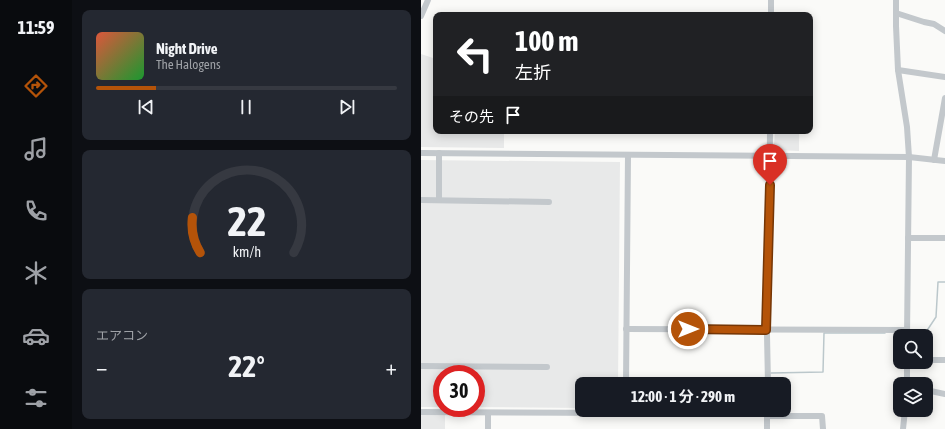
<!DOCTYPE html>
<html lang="ja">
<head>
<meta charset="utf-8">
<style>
  body { margin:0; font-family:"Asap Condensed","Noto Sans JP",sans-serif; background:#242831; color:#f1f3f6; height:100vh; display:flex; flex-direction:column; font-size:15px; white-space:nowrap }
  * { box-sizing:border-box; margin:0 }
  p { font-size:13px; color:#9ea1a6 }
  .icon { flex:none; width:22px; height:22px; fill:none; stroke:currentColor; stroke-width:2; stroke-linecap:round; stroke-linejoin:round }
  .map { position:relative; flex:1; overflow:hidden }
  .drawer { display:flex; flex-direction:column; gap:10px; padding:10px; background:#0d0f14; width:349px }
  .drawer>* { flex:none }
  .banner { position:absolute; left:12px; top:12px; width:380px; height:122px; border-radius:8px; box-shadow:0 2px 10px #0003; background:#202124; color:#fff; overflow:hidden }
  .tools { position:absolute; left:472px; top:329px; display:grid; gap:8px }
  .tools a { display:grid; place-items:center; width:40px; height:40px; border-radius:8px; background:#171b24; box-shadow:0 2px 10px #0003; font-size:20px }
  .speed { position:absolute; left:12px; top:365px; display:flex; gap:8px; font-size:20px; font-weight:700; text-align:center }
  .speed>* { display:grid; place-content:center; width:52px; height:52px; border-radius:50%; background:#171b24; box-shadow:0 2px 10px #0003; line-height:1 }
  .speed .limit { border:6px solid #d22; background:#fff; color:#111 }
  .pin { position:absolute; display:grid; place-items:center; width:34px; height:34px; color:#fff; margin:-41px -17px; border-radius:50% 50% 50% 0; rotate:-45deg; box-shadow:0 0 4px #0007 }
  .pin .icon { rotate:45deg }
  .me { position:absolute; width:44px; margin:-22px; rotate:90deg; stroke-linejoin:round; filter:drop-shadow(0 0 3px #0008) }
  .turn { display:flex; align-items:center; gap:14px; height:84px; padding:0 16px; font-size:18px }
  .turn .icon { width:52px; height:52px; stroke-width:2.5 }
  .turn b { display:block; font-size:28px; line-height:34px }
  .then { display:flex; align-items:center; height:38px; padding:0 16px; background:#0003; gap:8px; font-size:15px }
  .big { font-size:30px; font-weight:700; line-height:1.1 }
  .drawer .widget { flex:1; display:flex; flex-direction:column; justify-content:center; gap:6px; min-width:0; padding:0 14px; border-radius:8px; background:#242831 }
  .drawer .dial { align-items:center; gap:0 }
  .dial svg { height:104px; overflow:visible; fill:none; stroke:#363941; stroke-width:7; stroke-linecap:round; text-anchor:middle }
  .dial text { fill:#f1f3f6; stroke:none }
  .song { display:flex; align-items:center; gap:12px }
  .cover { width:48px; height:48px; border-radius:6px; background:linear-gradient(135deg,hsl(10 70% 55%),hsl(130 70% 35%)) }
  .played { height:4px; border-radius:2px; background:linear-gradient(90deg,#b45309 20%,#363941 20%) }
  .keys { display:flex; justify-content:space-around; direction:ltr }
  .heat { display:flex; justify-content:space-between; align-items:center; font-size:22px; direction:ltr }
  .trip { position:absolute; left:154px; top:377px; width:216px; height:40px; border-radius:8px; background:#171b24; box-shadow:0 2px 10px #0003; font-weight:700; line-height:40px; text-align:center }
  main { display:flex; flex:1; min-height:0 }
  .tabs { display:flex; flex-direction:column; width:72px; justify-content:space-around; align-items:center; background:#090b0e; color:#9ea1a6 }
  .tabs .icon { width:28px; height:28px }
  .tabs .on { color:#b45309 }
  .tabs b { font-size:18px; color:#f1f3f6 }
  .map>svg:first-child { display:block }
  .built { fill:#e8e9e9 }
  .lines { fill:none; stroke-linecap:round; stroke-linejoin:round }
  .stream { stroke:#bbc7cb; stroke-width:1.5 }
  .minor { stroke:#c3c8cc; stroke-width:6 }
  .route-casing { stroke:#753606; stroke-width:10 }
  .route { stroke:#b45309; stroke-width:7 }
</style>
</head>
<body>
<main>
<nav class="tabs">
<b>11:59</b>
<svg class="icon on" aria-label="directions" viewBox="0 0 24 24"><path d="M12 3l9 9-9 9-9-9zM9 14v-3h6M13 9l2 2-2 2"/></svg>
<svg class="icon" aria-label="music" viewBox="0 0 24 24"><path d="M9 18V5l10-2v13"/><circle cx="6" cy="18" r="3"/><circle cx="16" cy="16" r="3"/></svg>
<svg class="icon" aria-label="phone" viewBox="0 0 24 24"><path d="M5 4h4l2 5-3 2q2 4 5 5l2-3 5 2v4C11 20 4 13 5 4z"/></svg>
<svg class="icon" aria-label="climate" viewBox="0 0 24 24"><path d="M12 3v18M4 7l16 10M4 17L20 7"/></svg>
<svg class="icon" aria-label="car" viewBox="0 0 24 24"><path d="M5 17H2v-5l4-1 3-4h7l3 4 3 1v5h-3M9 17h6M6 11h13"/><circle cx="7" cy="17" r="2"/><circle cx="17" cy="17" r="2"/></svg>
<svg class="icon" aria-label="filters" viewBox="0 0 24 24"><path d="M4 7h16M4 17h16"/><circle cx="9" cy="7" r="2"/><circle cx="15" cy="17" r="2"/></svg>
</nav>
<section class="drawer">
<div class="widget">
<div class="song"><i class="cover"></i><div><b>Night Drive</b><p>The Halogens</p></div></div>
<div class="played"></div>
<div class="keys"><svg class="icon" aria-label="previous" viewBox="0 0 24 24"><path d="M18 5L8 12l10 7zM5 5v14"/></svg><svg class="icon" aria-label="pause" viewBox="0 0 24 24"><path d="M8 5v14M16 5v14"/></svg><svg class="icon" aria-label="next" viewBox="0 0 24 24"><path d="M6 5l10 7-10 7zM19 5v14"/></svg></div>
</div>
<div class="widget dial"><svg viewBox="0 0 100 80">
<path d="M14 69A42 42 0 1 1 86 69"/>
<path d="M14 69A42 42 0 0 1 8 42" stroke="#b45309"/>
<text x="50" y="56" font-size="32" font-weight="700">22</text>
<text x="50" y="72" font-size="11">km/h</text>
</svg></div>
<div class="widget"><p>エアコン</p>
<div class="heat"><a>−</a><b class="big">22°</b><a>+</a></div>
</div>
</section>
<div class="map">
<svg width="524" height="429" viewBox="0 0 524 429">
  <rect width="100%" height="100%" fill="#fafaf8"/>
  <g class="built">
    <polygon points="0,54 15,59 15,131 83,131 83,148 0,147"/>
    <polygon points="354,131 378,131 378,151 358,150 353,146"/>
    <polygon points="0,160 199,162 197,384 161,384 161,408 55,407 55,374 21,374 21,407 0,407"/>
    <rect x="0" y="415" width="24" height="14"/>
  </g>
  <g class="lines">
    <g class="stream">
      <polyline points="487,332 505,332 515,317 517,282 524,282"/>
      <polyline points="350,373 402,372 403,333 464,333"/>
    </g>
    <g class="minor">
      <polyline points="475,0 475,26 477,70 486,127 488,157 486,336"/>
      <polyline points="475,13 503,22 513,24 524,31"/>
      <polyline points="350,15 350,0"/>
      <polyline points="0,16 7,0"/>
      <polyline points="477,70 524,77"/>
      <polyline points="0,153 488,157 524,161"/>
      <polyline points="513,160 524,98"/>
      <polyline points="0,200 128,202"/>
      <polyline points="18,200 18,153"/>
      <polyline points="487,238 524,238"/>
      <polyline points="205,329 486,330"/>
      <polyline points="505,360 524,360"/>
      <polyline points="0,366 126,367"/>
      <polyline points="205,384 207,155"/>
      <polyline points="347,384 345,286 348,242 349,131"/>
      <polyline points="486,384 486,362"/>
      <polyline points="505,390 524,394"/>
      <polyline points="0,412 205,413 205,410"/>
      <polyline points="346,416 401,416 402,429"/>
      <polyline points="67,429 67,413"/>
      <polyline points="346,429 346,410"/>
      <polyline points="482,429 484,410"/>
    </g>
  </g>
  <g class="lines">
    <g class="route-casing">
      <polyline id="route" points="267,329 345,330 349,185"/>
    </g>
    <use href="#route" class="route"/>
  </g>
</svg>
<div class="tools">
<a><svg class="icon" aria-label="search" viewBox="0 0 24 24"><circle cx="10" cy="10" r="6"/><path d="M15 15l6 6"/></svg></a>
<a><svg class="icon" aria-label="layers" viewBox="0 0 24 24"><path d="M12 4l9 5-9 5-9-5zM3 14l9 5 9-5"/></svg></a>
</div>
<div class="speed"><div class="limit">30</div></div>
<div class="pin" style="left:349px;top:185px;background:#d93025"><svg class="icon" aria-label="arrive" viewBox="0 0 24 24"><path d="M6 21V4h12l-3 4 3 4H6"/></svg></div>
<svg class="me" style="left:267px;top:329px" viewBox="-20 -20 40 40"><circle r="17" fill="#b45309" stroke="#fff" stroke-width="3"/><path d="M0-11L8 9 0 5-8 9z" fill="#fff"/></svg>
<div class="trip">12:00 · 1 分 · 290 m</div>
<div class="banner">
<div class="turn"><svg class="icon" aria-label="left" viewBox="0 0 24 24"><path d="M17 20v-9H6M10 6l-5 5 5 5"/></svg><div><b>100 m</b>左折</div></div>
<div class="then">その先<svg class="icon" aria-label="arrive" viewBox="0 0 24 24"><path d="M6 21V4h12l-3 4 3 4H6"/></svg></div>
</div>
</div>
</main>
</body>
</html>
